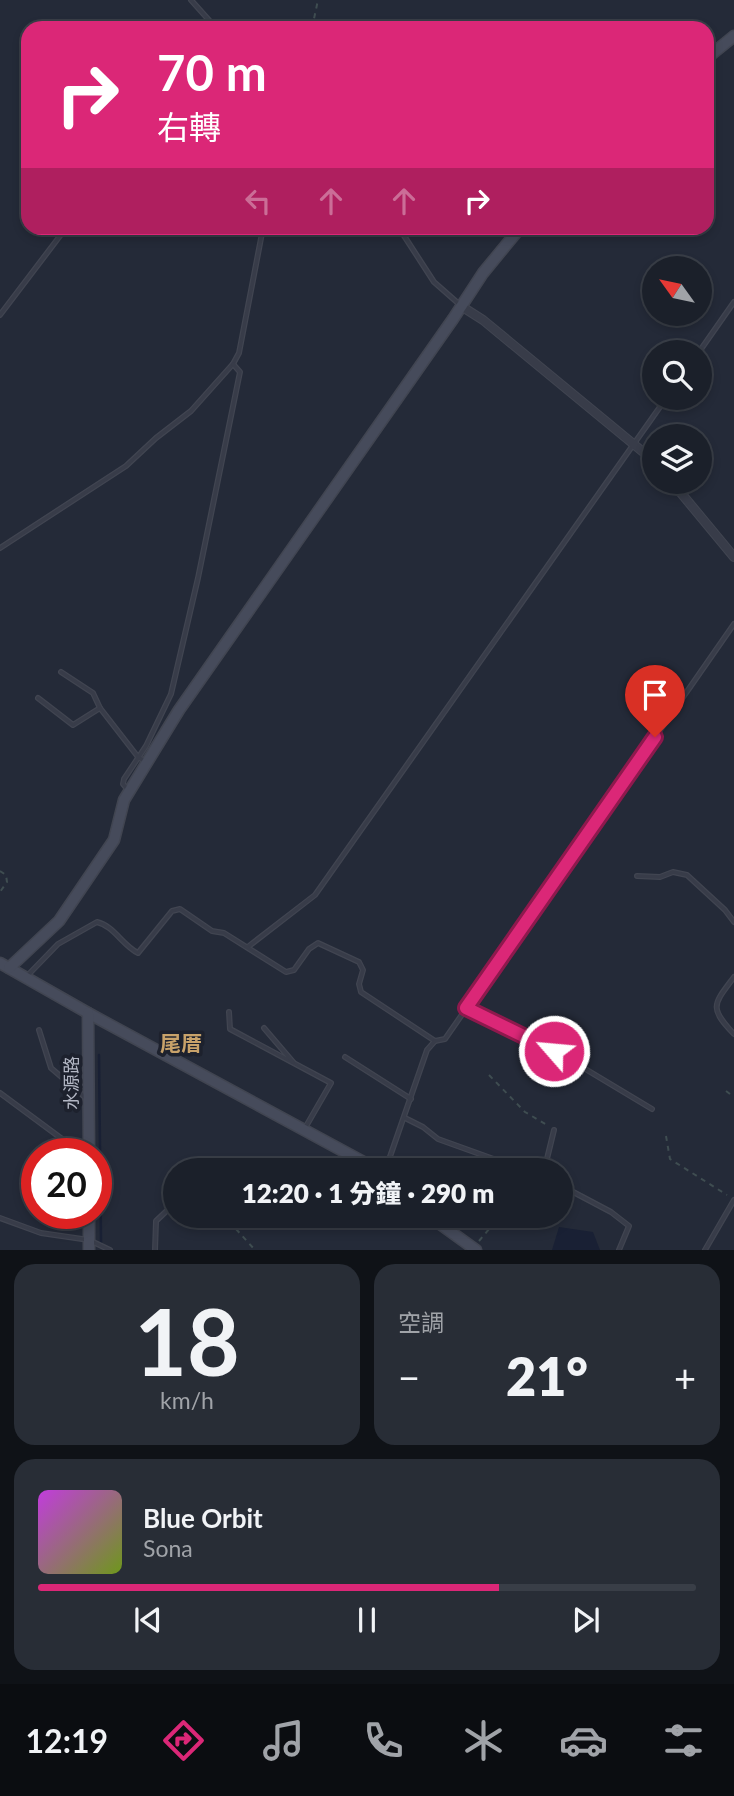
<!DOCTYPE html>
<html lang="zh-TW">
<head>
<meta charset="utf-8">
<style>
  body { margin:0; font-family:Lato,"Noto Sans TC",sans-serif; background:#282d36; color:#f1f3f6; height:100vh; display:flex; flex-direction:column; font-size:26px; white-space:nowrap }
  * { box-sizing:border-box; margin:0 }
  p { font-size:23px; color:#a0a3a8 }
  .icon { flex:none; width:38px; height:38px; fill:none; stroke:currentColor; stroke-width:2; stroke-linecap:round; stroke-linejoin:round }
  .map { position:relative; height:1250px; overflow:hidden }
  .sheet { display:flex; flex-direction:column; gap:14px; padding:14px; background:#0f1217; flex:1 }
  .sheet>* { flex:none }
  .banner { position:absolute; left:21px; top:21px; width:693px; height:214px; border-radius:21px; box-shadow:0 4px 10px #0003,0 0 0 2px #393e47; background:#db2777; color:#fff; overflow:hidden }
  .needle { width:46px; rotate:303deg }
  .controls { position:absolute; left:642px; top:256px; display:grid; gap:14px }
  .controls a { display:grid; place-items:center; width:70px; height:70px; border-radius:50%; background:#1b202a; box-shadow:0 4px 10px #0003,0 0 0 2px #393e47; font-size:35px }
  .speed { position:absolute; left:21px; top:1138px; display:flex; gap:14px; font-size:35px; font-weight:700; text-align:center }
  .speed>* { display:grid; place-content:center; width:91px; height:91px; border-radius:50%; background:#1b202a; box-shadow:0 4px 10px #0003,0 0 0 2px #393e47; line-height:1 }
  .speed .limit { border:10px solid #d22; background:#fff; color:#111 }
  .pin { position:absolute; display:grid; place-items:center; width:60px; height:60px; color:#fff; margin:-72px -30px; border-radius:50% 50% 50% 0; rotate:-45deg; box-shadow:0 0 7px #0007 }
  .pin .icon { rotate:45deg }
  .me { position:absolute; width:77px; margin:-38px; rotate:297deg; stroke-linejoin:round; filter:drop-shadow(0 0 5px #0008) }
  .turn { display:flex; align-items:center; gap:24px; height:147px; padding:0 21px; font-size:32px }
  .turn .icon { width:91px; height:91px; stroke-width:2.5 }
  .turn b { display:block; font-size:49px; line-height:60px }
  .lanes { display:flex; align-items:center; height:66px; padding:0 21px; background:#0003; justify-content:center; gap:35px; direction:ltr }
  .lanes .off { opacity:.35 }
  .big { font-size:52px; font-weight:800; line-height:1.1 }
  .sheet .tile { flex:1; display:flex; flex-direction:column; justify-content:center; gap:10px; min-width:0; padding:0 24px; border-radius:21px; background:#282d36 }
  .sheet .dial { align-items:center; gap:0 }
  .dial b { font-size:91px; line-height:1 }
  .song { display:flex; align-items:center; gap:21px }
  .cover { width:84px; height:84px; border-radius:10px; background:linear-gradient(135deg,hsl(290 70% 55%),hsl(80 70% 35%)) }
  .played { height:7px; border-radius:4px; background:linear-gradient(90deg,#db2777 70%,#393e47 70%) }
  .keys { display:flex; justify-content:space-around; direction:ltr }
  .heat { display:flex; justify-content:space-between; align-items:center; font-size:38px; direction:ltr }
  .sheet .tiles { flex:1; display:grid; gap:14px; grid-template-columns:1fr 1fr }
  .tile:last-child { grid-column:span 2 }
  .trip { position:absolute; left:163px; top:1158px; width:410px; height:70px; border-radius:35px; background:#1b202a; box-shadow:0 4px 10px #0003,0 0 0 2px #393e47; font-weight:800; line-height:70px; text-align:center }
  .menu { display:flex; height:112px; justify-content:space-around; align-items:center; background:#0b0d11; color:#a0a3a8 }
  .menu .icon { width:49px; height:49px }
  .menu .active { color:#db2777 }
  .menu b { font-size:32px; color:#f1f3f6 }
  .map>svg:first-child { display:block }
  .water { fill:#192034 }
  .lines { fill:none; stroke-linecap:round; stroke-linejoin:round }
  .stream { stroke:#192034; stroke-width:2.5 }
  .lane-casing { stroke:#414551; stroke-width:6 }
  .street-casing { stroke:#414551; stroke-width:10 }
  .secondary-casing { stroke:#414551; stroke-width:13 }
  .path { stroke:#3f4d51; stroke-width:2; stroke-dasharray:5 5; stroke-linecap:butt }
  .lane { stroke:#383c49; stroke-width:3.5 }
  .street { stroke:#383c49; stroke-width:8 }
  .secondary { stroke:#464b5b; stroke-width:10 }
  .route-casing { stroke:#8e194d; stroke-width:18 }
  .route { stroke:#db2777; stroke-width:12 }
  .labels { text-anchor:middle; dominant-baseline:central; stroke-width:7; stroke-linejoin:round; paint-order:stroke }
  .street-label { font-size:18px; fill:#b3b7c4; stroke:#1d212d }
  .quarter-label { font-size:21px; font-weight:bold; fill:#c8a26a; stroke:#1d212d }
</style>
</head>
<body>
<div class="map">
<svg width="734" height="1250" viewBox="0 0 734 1250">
  <rect width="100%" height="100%" fill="#242a38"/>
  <polygon class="water" points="559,1227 593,1232 600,1250 552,1250"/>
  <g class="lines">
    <polyline class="stream" points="99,1055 101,1242"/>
    <g class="lane-casing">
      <g id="lane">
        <polyline points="191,0 216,28"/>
        <polyline points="399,228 434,282 459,304"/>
        <polyline points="0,315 66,228"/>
        <polyline points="699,352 734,302"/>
        <polyline points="0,548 126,466 156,438 191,411 233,364 239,353 263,228"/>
        <polyline points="61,672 93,693 100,708"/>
        <polyline points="38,698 73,725 100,708 138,757 146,762"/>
        <polyline points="128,790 123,784 124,779 146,746 171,694 198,578 240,372 233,364"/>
        <polyline points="637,876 660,877 673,872 687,875 725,910 734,922"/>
        <polyline points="249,946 315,895 667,397"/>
        <path d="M28 975 58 944 97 922C114 926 123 946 138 953L172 911 180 909 212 931 224 933 286 972 294 970 309 949 318 943 359 962 363 970 359 984 361 992 435 1041"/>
        <path d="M734 977C714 1004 708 1007 734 1034"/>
        <polyline points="466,1008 572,1061 652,1109"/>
        <polyline points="229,1012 230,1029 331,1083 305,1128"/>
        <polyline points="264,1028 293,1062"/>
        <polyline points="39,1030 51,1068 87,1099"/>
        <polyline points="345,1057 411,1099"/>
        <polyline points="0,1093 81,1153"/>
        <polyline points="405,1118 423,1127 438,1139 527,1171"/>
        <polyline points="385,1171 427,1050 435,1041 445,1039 734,624"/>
        <polyline points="544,1171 554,1130"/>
        <polyline points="560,1185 611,1212 629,1226 619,1250"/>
        <polyline points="0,1218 41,1233 89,1240 110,1250"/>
        <polyline points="372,1221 372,1216"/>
        <polyline points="155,1250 156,1221 175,1203"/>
        <polyline points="705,1250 734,1200"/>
      </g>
    </g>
    <g class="street-casing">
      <g id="street">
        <polyline points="461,306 483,320 654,461"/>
        <polyline points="671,481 734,557"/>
      </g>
    </g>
    <g class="secondary-casing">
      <g id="secondary">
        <polyline points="707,58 734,36"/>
        <polyline points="0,963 88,1013 380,1171"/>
        <polyline points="9,968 59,921 114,840 124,800 179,710 453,319 483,273 520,228"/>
        <polyline points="88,1013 89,1153"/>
        <polyline points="89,1213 89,1250"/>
        <polyline points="429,1216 476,1250"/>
      </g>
    </g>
    <g class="path">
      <polyline points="312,28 318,0"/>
      <polyline points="0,871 6,875 7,882 0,892"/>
      <polyline points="489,1075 525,1112 547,1125"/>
      <polyline points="726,1091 734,1097"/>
      <polyline points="666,1136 670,1159 727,1195"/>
      <polyline points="236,1229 255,1250"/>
      <polyline points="479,1241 500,1216"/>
    </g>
    <use href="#lane" class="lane"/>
    <use href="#street" class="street"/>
    <use href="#secondary" class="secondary"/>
  </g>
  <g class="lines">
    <g class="route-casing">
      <polyline id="route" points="554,1051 466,1008 655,737"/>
    </g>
    <use href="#route" class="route"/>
  </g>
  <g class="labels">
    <g class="street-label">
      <text transform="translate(71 1083) rotate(-90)">水源路</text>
    </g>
    <g class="quarter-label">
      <text x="181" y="1042">尾厝</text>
    </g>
  </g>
</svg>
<div class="controls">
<a><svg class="needle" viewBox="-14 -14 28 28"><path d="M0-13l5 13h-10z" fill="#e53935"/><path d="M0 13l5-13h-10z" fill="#a0a3a8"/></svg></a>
<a><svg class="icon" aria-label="search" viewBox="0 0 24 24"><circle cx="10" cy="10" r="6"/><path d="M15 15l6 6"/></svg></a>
<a><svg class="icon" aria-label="layers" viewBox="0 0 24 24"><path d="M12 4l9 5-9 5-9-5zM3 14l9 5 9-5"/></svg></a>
</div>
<div class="speed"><div class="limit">20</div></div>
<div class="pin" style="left:655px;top:737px;background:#d93025"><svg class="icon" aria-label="arrive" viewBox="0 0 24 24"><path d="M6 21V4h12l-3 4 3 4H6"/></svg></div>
<svg class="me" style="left:554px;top:1051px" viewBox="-20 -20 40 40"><circle r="17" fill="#db2777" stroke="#fff" stroke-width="3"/><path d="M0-11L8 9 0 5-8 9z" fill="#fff"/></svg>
<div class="trip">12:20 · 1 分鐘 · 290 m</div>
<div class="banner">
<div class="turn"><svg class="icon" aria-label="right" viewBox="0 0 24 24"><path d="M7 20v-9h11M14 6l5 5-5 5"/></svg><div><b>70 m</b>右轉</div></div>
<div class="lanes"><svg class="icon off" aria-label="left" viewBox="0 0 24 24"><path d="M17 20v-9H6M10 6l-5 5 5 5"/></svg><svg class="icon off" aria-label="ahead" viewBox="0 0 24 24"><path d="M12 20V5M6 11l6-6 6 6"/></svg><svg class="icon off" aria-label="ahead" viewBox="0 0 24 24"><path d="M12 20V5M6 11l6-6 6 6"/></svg><svg class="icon" aria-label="right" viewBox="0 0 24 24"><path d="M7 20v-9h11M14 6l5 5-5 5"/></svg></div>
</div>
</div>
<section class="sheet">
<div class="tiles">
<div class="tile dial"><b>18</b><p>km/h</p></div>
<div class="tile"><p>空調</p>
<div class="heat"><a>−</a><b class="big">21°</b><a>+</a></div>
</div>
<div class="tile">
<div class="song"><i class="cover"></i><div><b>Blue Orbit</b><p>Sona</p></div></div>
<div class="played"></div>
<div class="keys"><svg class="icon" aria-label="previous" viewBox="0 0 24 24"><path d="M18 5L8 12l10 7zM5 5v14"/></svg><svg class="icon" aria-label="pause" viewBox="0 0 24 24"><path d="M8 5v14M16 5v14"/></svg><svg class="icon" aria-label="next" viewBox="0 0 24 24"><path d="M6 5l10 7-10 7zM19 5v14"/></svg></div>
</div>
</div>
</section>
<nav class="menu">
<b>12:19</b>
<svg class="icon active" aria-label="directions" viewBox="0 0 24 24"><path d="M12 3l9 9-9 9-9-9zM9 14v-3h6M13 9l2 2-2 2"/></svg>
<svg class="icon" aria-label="music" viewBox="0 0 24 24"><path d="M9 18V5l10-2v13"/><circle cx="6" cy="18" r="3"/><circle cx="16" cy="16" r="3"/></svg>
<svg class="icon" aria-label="phone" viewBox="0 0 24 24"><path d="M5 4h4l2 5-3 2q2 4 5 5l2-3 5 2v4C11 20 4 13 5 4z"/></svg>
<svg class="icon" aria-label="climate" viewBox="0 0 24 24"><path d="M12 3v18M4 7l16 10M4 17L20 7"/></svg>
<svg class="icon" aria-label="car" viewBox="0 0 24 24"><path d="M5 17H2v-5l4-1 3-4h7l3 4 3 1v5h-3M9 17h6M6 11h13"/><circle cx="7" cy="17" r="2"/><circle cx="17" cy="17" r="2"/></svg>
<svg class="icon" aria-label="filters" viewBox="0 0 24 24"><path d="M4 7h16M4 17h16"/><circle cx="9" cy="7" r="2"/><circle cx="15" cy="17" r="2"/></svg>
</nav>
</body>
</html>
